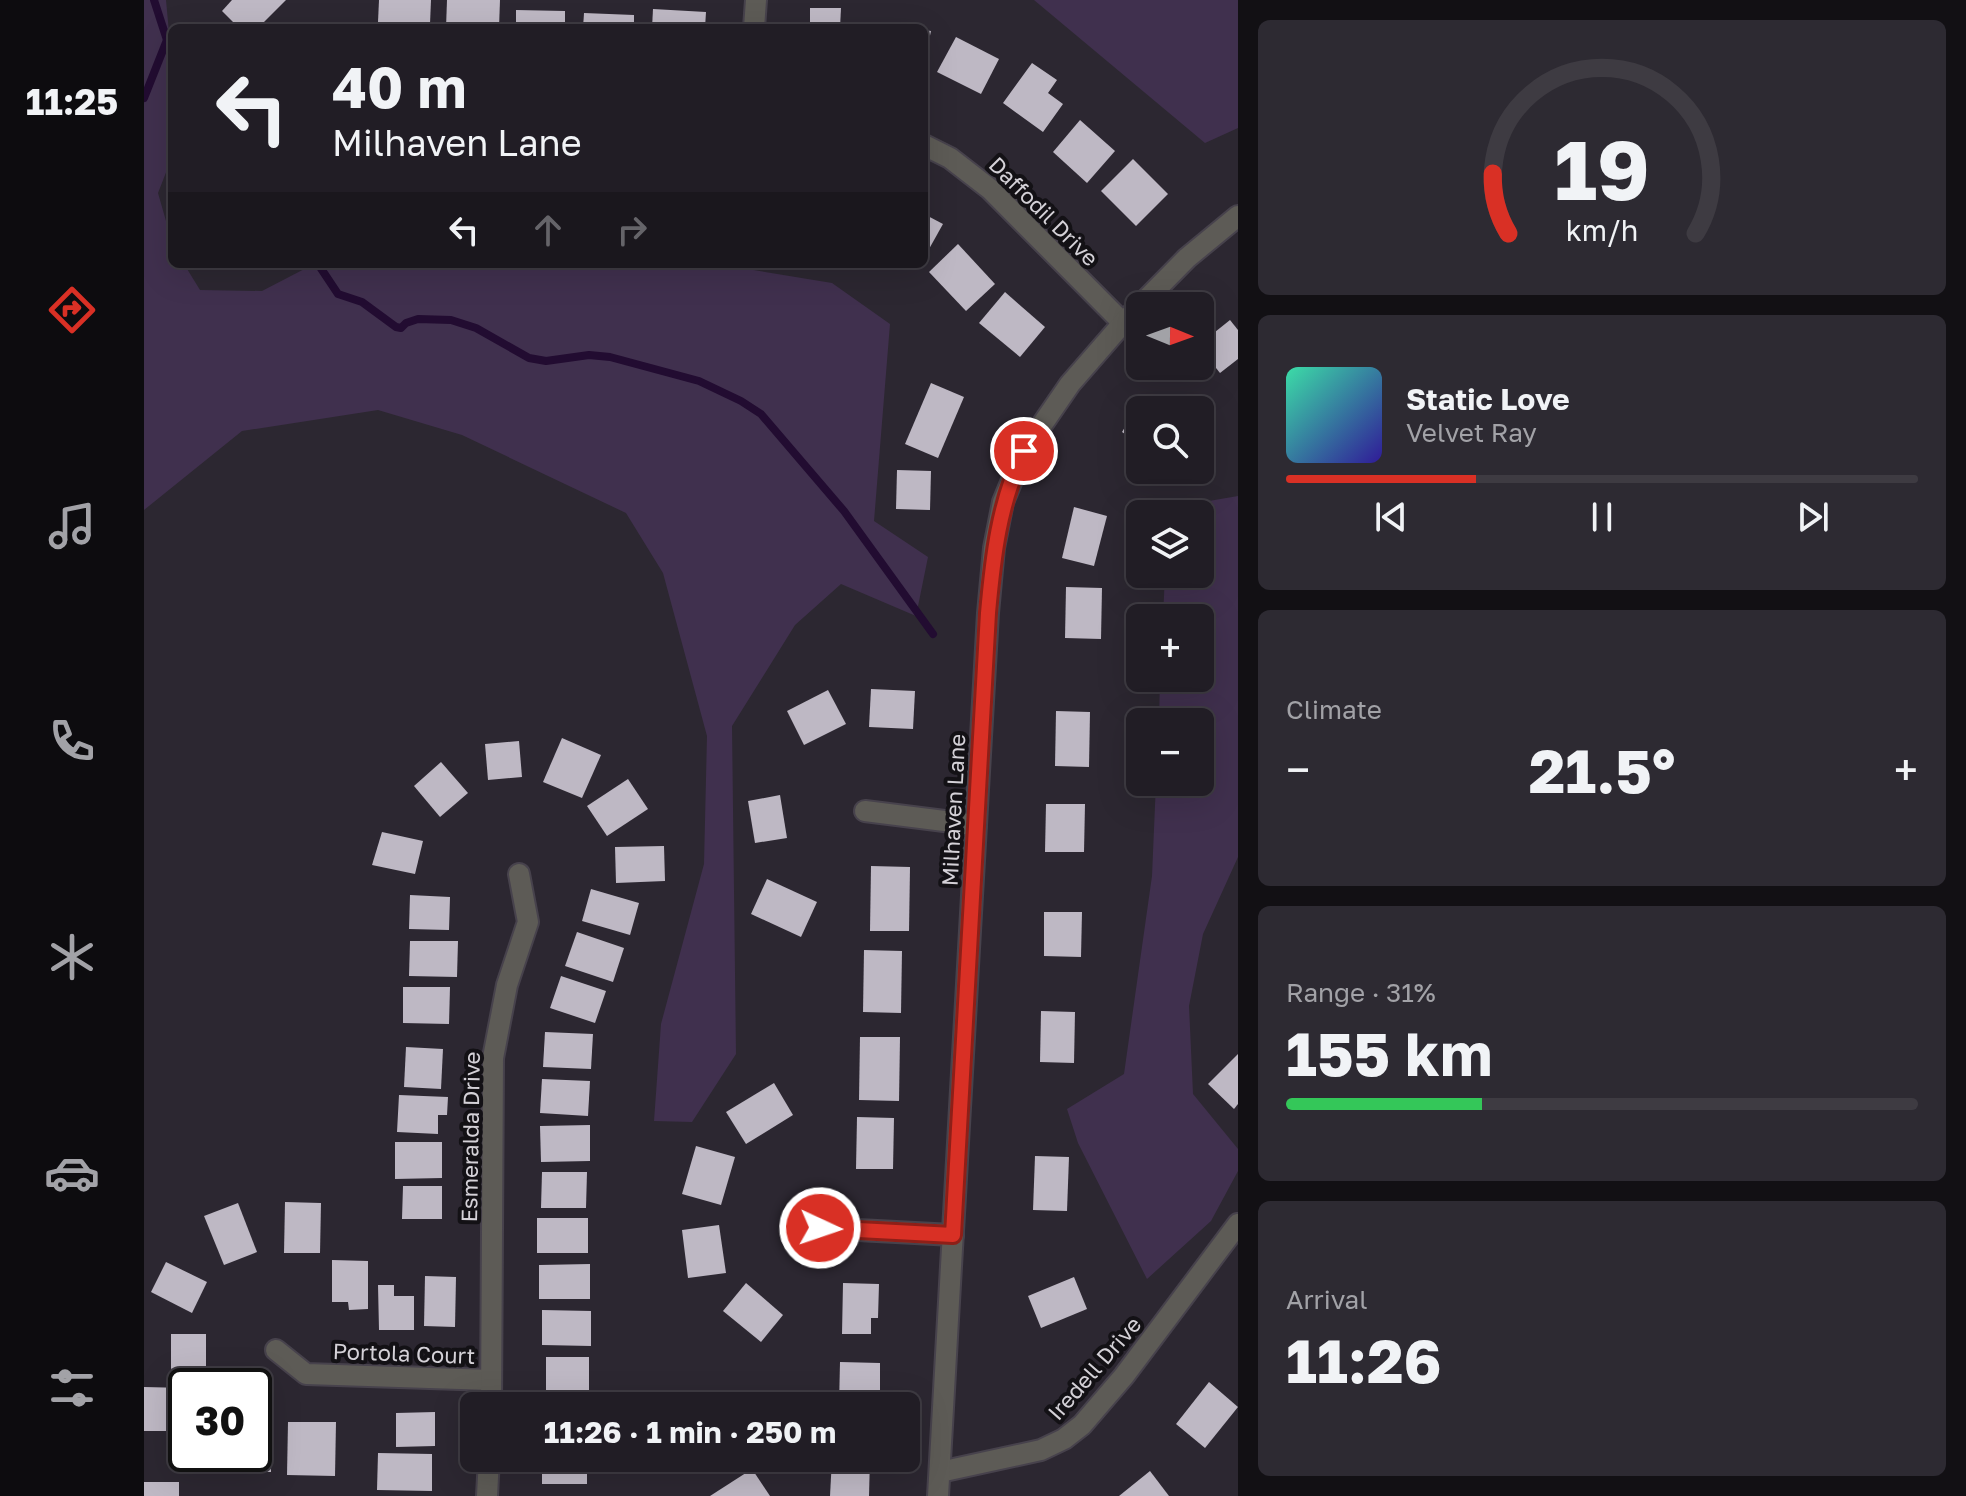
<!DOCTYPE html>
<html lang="en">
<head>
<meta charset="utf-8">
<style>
  body { margin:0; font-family:"Golos Text",sans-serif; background:#2d2a32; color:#f1f3f6; height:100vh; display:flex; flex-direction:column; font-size:30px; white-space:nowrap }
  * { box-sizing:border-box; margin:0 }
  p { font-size:26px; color:#a2a2a7 }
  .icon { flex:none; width:44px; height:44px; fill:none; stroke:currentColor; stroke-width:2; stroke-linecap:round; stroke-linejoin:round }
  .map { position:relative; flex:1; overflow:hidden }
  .details { display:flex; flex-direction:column; gap:20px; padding:20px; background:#121014; width:728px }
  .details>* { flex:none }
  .guide { position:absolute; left:24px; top:24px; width:760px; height:244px; border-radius:12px; box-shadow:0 8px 32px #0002,0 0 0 2px #3e3b42; background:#211d25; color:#f1f3f6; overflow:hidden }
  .needle { width:52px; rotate:91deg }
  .controls { position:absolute; left:982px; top:292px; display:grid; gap:16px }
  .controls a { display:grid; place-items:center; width:88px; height:88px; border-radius:12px; background:#211d25; box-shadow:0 8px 32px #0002,0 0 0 2px #3e3b42; font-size:40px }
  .speed { position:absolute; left:24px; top:1368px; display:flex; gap:16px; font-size:40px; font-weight:700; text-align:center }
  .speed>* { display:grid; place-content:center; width:104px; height:104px; border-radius:50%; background:#211d25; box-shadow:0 8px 32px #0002,0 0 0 2px #3e3b42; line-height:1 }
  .speed .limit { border:4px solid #111; border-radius:12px; background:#fff; color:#111 }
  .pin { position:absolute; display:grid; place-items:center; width:68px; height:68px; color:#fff; margin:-34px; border:4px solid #fff; border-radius:50%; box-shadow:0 2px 8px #0007 }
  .me { position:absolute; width:88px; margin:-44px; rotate:93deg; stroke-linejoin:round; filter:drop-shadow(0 0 6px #0008) }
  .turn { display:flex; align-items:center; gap:28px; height:168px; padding:0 32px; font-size:36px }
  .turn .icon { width:104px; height:104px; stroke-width:2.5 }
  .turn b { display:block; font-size:56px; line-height:68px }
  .lanes { display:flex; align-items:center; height:76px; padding:0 32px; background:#0003; justify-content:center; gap:40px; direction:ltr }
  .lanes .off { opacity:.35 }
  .big { font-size:60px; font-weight:700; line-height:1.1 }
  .details .widget { flex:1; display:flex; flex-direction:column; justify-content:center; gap:12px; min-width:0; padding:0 28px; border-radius:12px; background:#2d2a32 }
  .details .dial { align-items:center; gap:0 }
  .dial svg { height:208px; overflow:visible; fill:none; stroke:#3e3b42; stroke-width:7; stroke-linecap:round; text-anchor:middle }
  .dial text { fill:#f1f3f6; stroke:none }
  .song { display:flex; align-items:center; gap:24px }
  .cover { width:96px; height:96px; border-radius:12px; background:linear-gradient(135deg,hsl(160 70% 55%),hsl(250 70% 35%)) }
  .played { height:8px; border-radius:4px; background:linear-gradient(90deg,#d93025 30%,#3e3b42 30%) }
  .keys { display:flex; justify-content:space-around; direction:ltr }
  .heat { display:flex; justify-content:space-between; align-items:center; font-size:44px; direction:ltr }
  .charge { height:12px; border-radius:6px; background:linear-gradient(90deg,#34c759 31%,#3e3b42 0) }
  .trip { position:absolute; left:316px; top:1392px; width:460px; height:80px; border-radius:12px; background:#211d25; box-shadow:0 8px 32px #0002,0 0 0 2px #3e3b42; font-weight:700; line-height:80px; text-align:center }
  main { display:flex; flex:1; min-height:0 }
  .menu { display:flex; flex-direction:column; width:144px; justify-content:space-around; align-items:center; background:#0d0c0f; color:#a2a2a7 }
  .menu .icon { width:56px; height:56px }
  .menu .current { color:#d93025 }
  .menu b { font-size:36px; color:#f1f3f6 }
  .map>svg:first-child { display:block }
  .green { fill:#40304e }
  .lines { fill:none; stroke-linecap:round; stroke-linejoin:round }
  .stream { stroke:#220c31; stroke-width:8 }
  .building { fill:#beb8c4 }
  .minor-casing { stroke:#47424c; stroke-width:24 }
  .minor { stroke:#5d5b56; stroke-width:20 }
  .route-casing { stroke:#8d1f18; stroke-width:20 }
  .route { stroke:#d93025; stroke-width:14 }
  .labels { text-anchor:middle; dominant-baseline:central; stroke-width:8; stroke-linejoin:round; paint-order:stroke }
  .street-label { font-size:22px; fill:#d4d1d7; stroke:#131115 }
</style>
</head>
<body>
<main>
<nav class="menu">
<b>11:25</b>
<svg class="icon current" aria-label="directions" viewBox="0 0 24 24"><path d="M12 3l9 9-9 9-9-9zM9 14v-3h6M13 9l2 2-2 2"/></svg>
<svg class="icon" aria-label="music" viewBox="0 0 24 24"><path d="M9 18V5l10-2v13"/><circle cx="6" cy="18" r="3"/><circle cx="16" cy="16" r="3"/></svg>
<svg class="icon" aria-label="phone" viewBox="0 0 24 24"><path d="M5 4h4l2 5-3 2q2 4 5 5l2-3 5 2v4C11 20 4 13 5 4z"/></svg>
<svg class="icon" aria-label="climate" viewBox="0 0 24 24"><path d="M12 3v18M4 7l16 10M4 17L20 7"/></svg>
<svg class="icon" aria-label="car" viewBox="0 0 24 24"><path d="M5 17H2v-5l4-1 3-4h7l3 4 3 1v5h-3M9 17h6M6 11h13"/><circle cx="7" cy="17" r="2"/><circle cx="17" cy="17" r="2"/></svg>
<svg class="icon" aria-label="filters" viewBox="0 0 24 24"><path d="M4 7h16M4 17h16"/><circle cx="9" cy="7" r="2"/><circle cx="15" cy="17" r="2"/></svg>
</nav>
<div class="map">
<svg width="1094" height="1496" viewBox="0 0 1094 1496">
  <rect width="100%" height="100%" fill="#2c2731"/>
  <g class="green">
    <polygon points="0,0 22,0 28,65 28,157 14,193 28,242 28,264 40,264 56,290 118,291 170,264 573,264 688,283 746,324 730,521 784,557 772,616 697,584 651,625 588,726 592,1054 548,1122 510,1121 517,1024 560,864 563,736 519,573 482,513 318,435 234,410 98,431 0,510"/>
    <polygon points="890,0 1094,0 1094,128 1061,143"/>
    <polygon points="1094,496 1094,857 1059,934 1045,1006 1049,1094 1094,1149 1094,1171 1067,1221 1003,1279 934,1143 923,1109 980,1074 1008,876 1012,782 1056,782 1056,722 1015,722 1016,678 1056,678 1056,618 1019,618 1021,574 1056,574 1056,514 1023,514 1024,508"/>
  </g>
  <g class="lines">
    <g class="stream">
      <polyline points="10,0 23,40 28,43"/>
      <polyline points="0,98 23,40"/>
      <polyline points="174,264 194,294 218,302 252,327 257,328 262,323 274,319 307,320 332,328 385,358 402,361 445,355 466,357 555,381 597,401 617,414 700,511 789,634"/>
    </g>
  </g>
  <g class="building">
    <polygon points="88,0 142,0 114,28 95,28 78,11"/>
    <polygon points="235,0 287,0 286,24 234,22"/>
    <polygon points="303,0 356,0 355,28 302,28"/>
    <polygon points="666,8 697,8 696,28 666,28"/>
    <polygon points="509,9 562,12 561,28 508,28"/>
    <polygon points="372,10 421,11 421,28 372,28"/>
    <polygon points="440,13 490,15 490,28 439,28"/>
    <polygon points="780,30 787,31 781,58 780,58"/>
    <polygon points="812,37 855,59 837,94 793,72"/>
    <polygon points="888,63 913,80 904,93 919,104 899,132 859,103"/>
    <polygon points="936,120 971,151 943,183 909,152"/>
    <polygon points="989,159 1024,194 992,226 957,191"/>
    <polygon points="780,214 799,224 780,258"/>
    <polygon points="814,244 851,284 822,311 785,272"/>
    <polygon points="861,292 901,327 876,357 835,323"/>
    <polygon points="1086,320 1094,330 1094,359 1076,373 1056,348 1056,344"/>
    <polygon points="787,383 820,397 794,458 761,444"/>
    <polygon points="999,397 1021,410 996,410 996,444 978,432"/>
    <polygon points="753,470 787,471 786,510 752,509"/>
    <polygon points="930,507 963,516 950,566 918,558"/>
    <polygon points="922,587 958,588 957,639 921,638"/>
    <polygon points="727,689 771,691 769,729 725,727"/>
    <polygon points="684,690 702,724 660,745 643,711"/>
    <polygon points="912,711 946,712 945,767 911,766"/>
    <polygon points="418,738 457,755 438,798 399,782"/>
    <polygon points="375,741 378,777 344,780 341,744"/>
    <polygon points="297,762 324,793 296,817 270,786"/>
    <polygon points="484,779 504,809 463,836 443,806"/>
    <polygon points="636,795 643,838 611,843 604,801"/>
    <polygon points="902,804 941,804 940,852 901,852"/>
    <polygon points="238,832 279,841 271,874 228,865"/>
    <polygon points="520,846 521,881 472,883 471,847"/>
    <polygon points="727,866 766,867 765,931 726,931"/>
    <polygon points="623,879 673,902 657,937 607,914"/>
    <polygon points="447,889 495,903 486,935 438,921"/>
    <polygon points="266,895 306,897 305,930 265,929"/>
    <polygon points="900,912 938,912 937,957 900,956"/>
    <polygon points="433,932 480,948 469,982 421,966"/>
    <polygon points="266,941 314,941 313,977 265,976"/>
    <polygon points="720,950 758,951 757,1013 719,1012"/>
    <polygon points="417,976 462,991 451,1023 406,1008"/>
    <polygon points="259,987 306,987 305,1024 259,1023"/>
    <polygon points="897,1011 931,1012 930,1063 896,1062"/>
    <polygon points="401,1032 449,1034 447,1069 399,1067"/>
    <polygon points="716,1037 756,1037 755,1101 715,1100"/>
    <polygon points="262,1047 299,1049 297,1089 260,1087"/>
    <polygon points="1094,1054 1094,1104 1090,1109 1064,1084"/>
    <polygon points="398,1079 446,1081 444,1116 396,1113"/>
    <polygon points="630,1083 649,1115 602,1144 582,1112"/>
    <polygon points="255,1095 304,1097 303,1115 294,1115 294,1134 253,1132"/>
    <polygon points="713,1117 750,1118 749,1169 712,1169"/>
    <polygon points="446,1125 446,1161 397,1162 396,1126"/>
    <polygon points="251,1142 298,1142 298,1178 251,1179"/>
    <polygon points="552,1146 591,1157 577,1205 538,1194"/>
    <polygon points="891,1156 925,1157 923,1211 889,1210"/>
    <polygon points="398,1172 443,1172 442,1208 397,1208"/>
    <polygon points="259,1186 298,1186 298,1219 258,1219"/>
    <polygon points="141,1202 177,1203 176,1253 140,1253"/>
    <polygon points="94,1203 113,1252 80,1265 60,1216"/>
    <rect x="393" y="1218" width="51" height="35"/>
    <polygon points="575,1225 582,1273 544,1278 538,1230"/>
    <polygon points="188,1260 224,1261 224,1309 205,1310 204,1302 188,1302"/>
    <polygon points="22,1262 63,1282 48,1313 7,1292"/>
    <polygon points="446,1264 446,1299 395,1299 395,1265"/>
    <polygon points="281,1276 312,1277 311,1327 280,1326"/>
    <polygon points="930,1277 943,1309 897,1328 884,1296"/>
    <polygon points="602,1283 639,1315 617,1342 579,1311"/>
    <polygon points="699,1283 735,1284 734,1318 727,1318 727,1334 698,1334"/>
    <polygon points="234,1285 250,1285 250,1296 270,1296 270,1330 235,1330"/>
    <polygon points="398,1310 447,1311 447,1346 398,1345"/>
    <polygon points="27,1334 62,1334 62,1377 27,1376"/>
    <rect x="402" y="1357" width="43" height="35"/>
    <polygon points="696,1362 736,1363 736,1406 695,1406"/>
    <polygon points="1065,1382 1094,1407 1061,1448 1032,1424"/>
    <polygon points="0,1387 42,1388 42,1431 0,1431"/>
    <polygon points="398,1397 455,1398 454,1406 398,1406"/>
    <polygon points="291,1412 291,1446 252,1447 252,1413"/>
    <polygon points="144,1422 192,1422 191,1476 143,1475"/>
    <polygon points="110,1424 127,1424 127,1472 92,1472 92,1454 110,1454"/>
    <polygon points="234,1453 288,1454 288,1491 233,1490"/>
    <rect x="398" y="1458" width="45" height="26"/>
    <polygon points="688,1458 726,1458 725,1496 686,1496"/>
    <polygon points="608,1469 626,1496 566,1496"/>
    <polygon points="1006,1471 1025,1496 975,1496"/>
    <rect x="0" y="1482" width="35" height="14"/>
  </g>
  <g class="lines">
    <g class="minor-casing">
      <g id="minor">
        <polyline points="610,28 612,0"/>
        <polyline points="780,145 806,158 846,189 979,323"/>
        <polyline points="721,811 832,825"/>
        <polyline points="676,1228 809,1235"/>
        <polyline points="132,1350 162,1374 347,1380"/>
        <polyline points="347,1406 349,1058 363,985 384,922 375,874"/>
        <polyline points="796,1472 897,1450 920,1439 938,1425 980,1376 1094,1224"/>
        <polyline points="343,1496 345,1458"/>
        <polyline points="794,1496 844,613 850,548 859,502 880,451 926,384 979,323 1043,258 1094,216"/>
      </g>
    </g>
    <use href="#minor" class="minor"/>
  </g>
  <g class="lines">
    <g class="route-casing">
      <path id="route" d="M676 1228 809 1235 844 613C849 557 855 503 880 451"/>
    </g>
    <use href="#route" class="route"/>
  </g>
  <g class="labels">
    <g class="street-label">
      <text transform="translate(900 211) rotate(45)">Daffodil Drive</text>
      <text transform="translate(809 810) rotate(-87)">Milhaven Lane</text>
      <text transform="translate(326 1137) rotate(-89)">Esmeralda Drive</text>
      <text transform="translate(260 1353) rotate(2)">Portola Court</text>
      <text transform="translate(950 1368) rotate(-49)">Iredell Drive</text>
    </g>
  </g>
</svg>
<div class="controls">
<a><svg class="needle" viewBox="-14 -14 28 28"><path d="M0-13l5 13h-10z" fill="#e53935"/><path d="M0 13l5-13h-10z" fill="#a2a2a7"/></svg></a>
<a><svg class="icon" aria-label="search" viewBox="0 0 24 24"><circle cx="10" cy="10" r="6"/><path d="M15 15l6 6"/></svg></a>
<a><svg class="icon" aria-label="layers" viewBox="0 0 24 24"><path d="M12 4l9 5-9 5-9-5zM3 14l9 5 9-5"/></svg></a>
<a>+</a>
<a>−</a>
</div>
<div class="speed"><div class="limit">30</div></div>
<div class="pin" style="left:880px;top:451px;background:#d93025"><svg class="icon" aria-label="arrive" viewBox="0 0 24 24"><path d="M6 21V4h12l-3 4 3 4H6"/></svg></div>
<svg class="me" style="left:676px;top:1228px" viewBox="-20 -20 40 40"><circle r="17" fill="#d93025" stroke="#fff" stroke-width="3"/><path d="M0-11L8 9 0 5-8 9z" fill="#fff"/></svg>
<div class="trip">11:26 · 1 min · 250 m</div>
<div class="guide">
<div class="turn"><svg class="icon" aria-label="left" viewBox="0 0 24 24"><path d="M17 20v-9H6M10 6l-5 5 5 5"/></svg><div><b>40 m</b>Milhaven Lane</div></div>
<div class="lanes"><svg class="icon" aria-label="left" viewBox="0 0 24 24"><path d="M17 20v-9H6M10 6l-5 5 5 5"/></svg><svg class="icon off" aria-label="ahead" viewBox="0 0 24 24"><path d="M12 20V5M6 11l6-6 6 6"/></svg><svg class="icon off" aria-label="right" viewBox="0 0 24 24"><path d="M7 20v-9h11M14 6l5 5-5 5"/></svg></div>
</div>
</div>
<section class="details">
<div class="widget dial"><svg viewBox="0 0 100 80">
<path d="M14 69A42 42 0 1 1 86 69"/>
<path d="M14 69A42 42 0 0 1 8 46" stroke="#d93025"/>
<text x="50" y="56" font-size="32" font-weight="700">19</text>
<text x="50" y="72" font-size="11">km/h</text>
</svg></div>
<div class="widget">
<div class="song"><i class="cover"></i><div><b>Static Love</b><p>Velvet Ray</p></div></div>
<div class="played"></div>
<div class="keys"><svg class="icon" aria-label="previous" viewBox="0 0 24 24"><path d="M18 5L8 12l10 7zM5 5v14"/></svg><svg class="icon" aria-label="pause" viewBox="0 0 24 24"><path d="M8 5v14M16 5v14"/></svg><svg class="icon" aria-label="next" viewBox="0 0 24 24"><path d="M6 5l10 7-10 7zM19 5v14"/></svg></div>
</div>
<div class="widget"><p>Climate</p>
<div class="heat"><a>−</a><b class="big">21.5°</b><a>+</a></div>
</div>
<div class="widget"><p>Range · 31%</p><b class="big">155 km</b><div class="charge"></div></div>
<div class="widget"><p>Arrival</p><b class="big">11:26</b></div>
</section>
</main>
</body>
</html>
